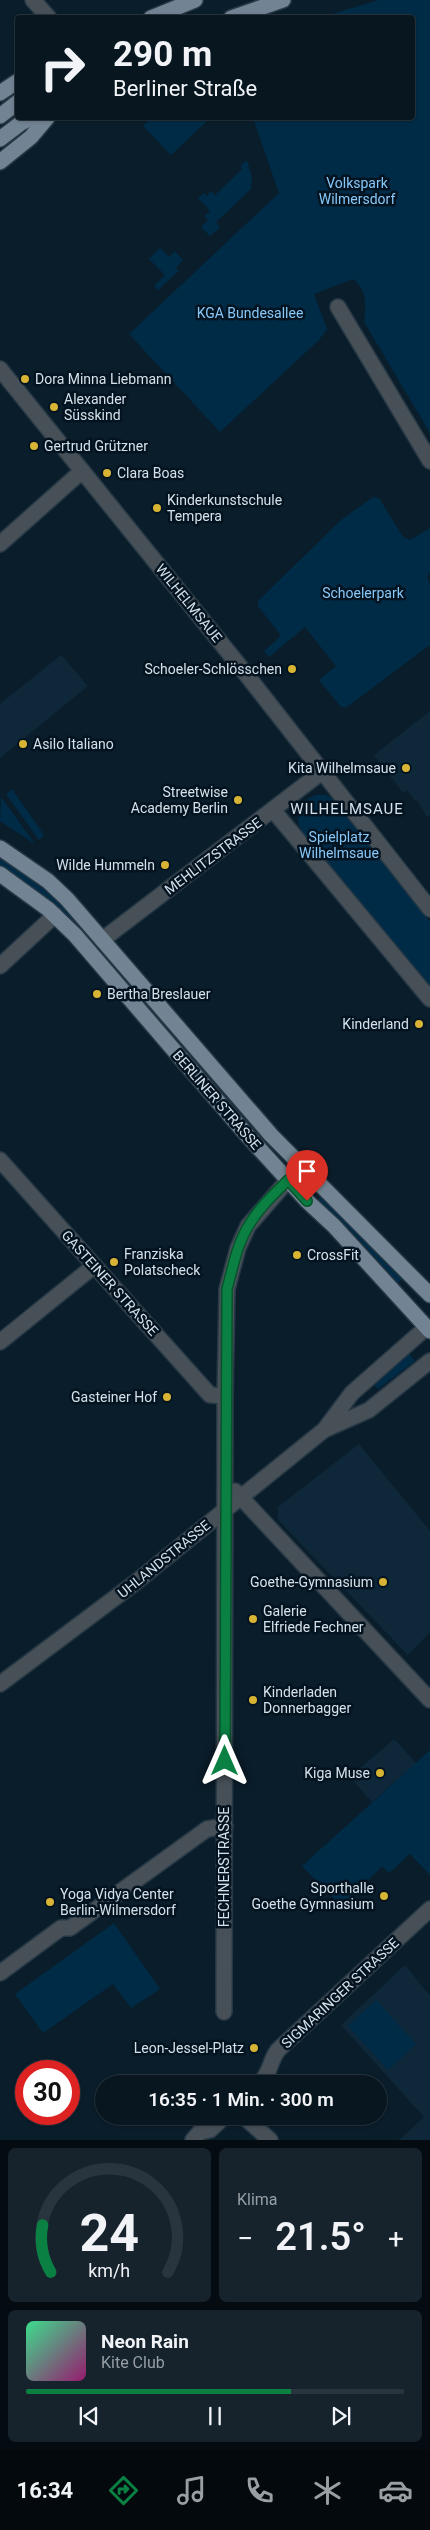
<!DOCTYPE html>
<html lang="de">
<head>
<meta charset="utf-8">
<style>
  body { margin:0; font-family:Roboto,sans-serif; background:#16232d; color:#f1f3f6; height:100vh; display:flex; flex-direction:column; font-size:19px; white-space:nowrap }
  * { box-sizing:border-box; margin:0 }
  p { font-size:16px; color:#989fa5 }
  .icon { flex:none; width:28px; height:28px; fill:none; stroke:currentColor; stroke-width:2; stroke-linecap:round; stroke-linejoin:round }
  .map { position:relative; height:2140px; overflow:hidden }
  .side { display:flex; flex-direction:column; gap:8px; padding:8px; background:#040c12; flex:1 }
  .side>* { flex:none }
  .banner { position:absolute; left:15px; top:15px; width:400px; height:105px; border-radius:5px; box-shadow:0 1px 4px #0004,0 0 0 1px #29353e; background:#081620; color:#f1f3f6; overflow:hidden }
  .speed { position:absolute; left:15px; top:2060px; display:flex; gap:10px; font-size:25px; font-weight:700; text-align:center }
  .speed>* { display:grid; place-content:center; width:65px; height:65px; border-radius:50%; background:#081620; box-shadow:0 1px 4px #0004,0 0 0 1px #29353e; line-height:1 }
  .speed .limit { border:8px solid #d22; background:#fff; color:#111 }
  .pin { position:absolute; display:grid; place-items:center; width:42px; height:42px; color:#fff; margin:-51px -21px; border-radius:50% 50% 50% 0; rotate:-45deg; box-shadow:0 0 5px #0007 }
  .pin .icon { rotate:45deg }
  .me { position:absolute; width:55px; margin:-28px; rotate:0deg; stroke-linejoin:round; filter:drop-shadow(0 0 4px #0008) }
  .turn { display:flex; align-items:center; gap:18px; height:105px; padding:0 15px; font-size:22px }
  .turn .icon { width:65px; height:65px; stroke-width:2.5 }
  .turn b { display:block; font-size:35px; line-height:42px }
  .big { font-size:38px; font-weight:600; line-height:1.1 }
  .side .card { flex:1; display:flex; flex-direction:column; justify-content:center; gap:8px; min-width:0; padding:0 18px; border-radius:8px; background:#16232d }
  .side .dial { align-items:center; gap:0 }
  .dial svg { height:130px; overflow:visible; fill:none; stroke:#29353e; stroke-width:7; stroke-linecap:round; text-anchor:middle }
  .dial text { fill:#f1f3f6; stroke:none }
  .song { display:flex; align-items:center; gap:15px }
  .cover { width:60px; height:60px; border-radius:8px; background:linear-gradient(135deg,hsl(150 70% 55%),hsl(320 70% 35%)) }
  .played { height:5px; border-radius:2px; background:linear-gradient(90deg,#0b8043 70%,#29353e 70%) }
  .keys { display:flex; justify-content:space-around; direction:ltr }
  .heat { display:flex; justify-content:space-between; align-items:center; font-size:28px; direction:ltr }
  .side .tiles { flex:1; display:grid; gap:8px; grid-template-columns:1fr 1fr }
  .card:last-child { grid-column:span 2 }
  .trip { position:absolute; left:95px; top:2075px; width:292px; height:50px; border-radius:25px; background:#081620; box-shadow:0 1px 4px #0004,0 0 0 1px #29353e; font-weight:600; line-height:50px; text-align:center }
  .dock { display:flex; height:80px; justify-content:space-around; align-items:center; background:#03090d; color:#989fa5 }
  .dock .icon { width:35px; height:35px }
  .dock .selected { color:#0b8043 }
  .dock b { font-size:22px; color:#f1f3f6 }
  .map>svg:first-child { display:block }
  .built { fill:#0e283a }
  .green { fill:#002b46 }
  .lines { fill:none; stroke-linecap:round; stroke-linejoin:round }
  .minor-casing { stroke:#263845; stroke-width:18 }
  .major-casing { stroke:#263845; stroke-width:18 }
  .minor { stroke:#475057; stroke-width:15 }
  .major { stroke:#728493; stroke-width:15 }
  .route-casing { stroke:#07532c; stroke-width:12 }
  .route { stroke:#0b8043; stroke-width:9 }
  .poi-dot { fill:#d8b434; stroke:#031320; stroke-width:2 }
  .labels { text-anchor:middle; dominant-baseline:central; stroke-width:5; stroke-linejoin:round; paint-order:stroke }
  .park-label { font-size:14px; fill:#88c8f9; stroke:#031320 }
  .poi-label { font-size:14px; fill:#d5e1ea; stroke:#031320; text-anchor:start }
  .street-label { font-size:14px; fill:#d5e1ea; stroke:#031320 }
  .neighbourhood-label { font-size:15px; letter-spacing:1px; fill:#d5e1ea; stroke:#031320 }
</style>
</head>
<body>
<div class="map">
<svg width="430" height="2140" viewBox="0 0 430 2140">
  <rect width="100%" height="100%" fill="#0a1d2a"/>
  <g class="built">
    <polygon points="61,655 88,686 0,758 0,704"/>
    <polygon points="430,711 430,815 427,817 417,800 415,801 407,790 403,793 374,755"/>
    <polygon points="359,1444 430,1531 430,1632 408,1655 278,1520 278,1507"/>
    <polygon points="394,1739 416,1763 372,1802 350,1777"/>
    <polygon points="405,1965 430,1996 430,2140 399,2140 424,2117 341,2025"/>
  </g>
  <g class="green">
    <path d="M379 0H430V433L364 322C366 305 367 290 353 279L314 294 327 329 319 340 220 432 129 334 279 193 253 118H412V18L321 17Z"/>
    <polygon points="150,118 210,118 171,155 143,126"/>
    <polygon points="247,160 252,178 251,189 216,222 220,227 210,236 201,227 208,220 205,216 210,211 198,198 204,193 207,196 211,191 215,195 242,169 240,166"/>
    <polygon points="160,248 169,257 175,251 183,260 176,267 179,271 158,290 154,286 165,275 149,259"/>
    <polygon points="373,497 379,498 403,537 410,540 430,528 430,572 427,577 430,584 430,645 347,707 341,707 319,680 336,666 305,627 269,657 264,651 279,638 280,634 258,606 258,601 341,520"/>
    <polygon points="12,789 44,835 39,840 6,794"/>
    <path d="M316 795H327L338 803 430 922V988L301 830C294 815 300 800 316 795Z"/>
    <polygon points="1,797 35,844 0,821"/>
    <polygon points="0,858 53,896 79,922 74,926 23,882 0,867"/>
    <polygon points="320,1197 403,1278 398,1283 350,1230 317,1201"/>
    <polygon points="409,1353 415,1361 378,1389 373,1384"/>
    <polygon points="430,1750 430,1875 410,1854 389,1873 382,1867 341,1906 302,1866"/>
    <polygon points="114,1923 160,1989 131,2008 113,1984 43,2033 15,1994"/>
    <polygon points="376,2000 416,2044 388,2070 348,2026"/>
  </g>
  <g class="lines">
    <g class="minor-casing">
      <g id="minor">
        <polyline points="33,0 49,18"/>
        <polyline points="338,307 430,461"/>
        <polyline points="0,369 242,669 430,909"/>
        <polyline points="0,544 82,471"/>
        <polyline points="273,810 430,999"/>
        <polyline points="102,940 323,771"/>
        <polyline points="0,966 55,915"/>
        <polyline points="0,1160 210,1395 225,1396"/>
        <polyline points="0,1342 94,1266"/>
        <polyline points="325,1429 352,1393 427,1327"/>
        <polyline points="235,1491 430,1700"/>
        <polyline points="0,1684 136,1582 324,1430 369,1410 430,1361"/>
        <polyline points="0,1973 61,1928 70,1928 207,1829 225,1826"/>
        <polyline points="224,2012 225,1396 227,1289 238,1248 248,1226 288,1180"/>
        <path d="M259 2084C271 2073 269 2062 278 2050L430 1909"/>
        <polyline points="243,2116 270,2140"/>
        <polyline points="193,2140 200,2132 210,2130 225,2116"/>
      </g>
    </g>
    <g class="major-casing">
      <g id="major">
        <polyline points="151,18 195,0"/>
        <polyline points="231,18 283,0"/>
        <polyline points="0,93 18,81"/>
        <polyline points="0,116 18,102"/>
        <polyline points="0,139 21,123 31,118"/>
        <polyline points="0,162 31,137 47,118"/>
        <polyline points="0,848 48,881 67,899 271,1135 430,1295"/>
        <polyline points="0,874 48,909 75,935 245,1133 307,1201 334,1226 430,1331"/>
      </g>
    </g>
    <use href="#minor" class="minor"/>
    <use href="#major" class="major"/>
  </g>
  <g class="lines">
    <g class="route-casing">
      <path id="route" d="M225 1761 227 1289C233 1267 237 1244 249 1225 259 1208 274 1194 288 1180L307 1201"/>
    </g>
    <use href="#route" class="route"/>
  </g>
  <g class="poi-dot">
    <circle cx="25" cy="379" r="5"/>
    <circle cx="54" cy="407" r="5"/>
    <circle cx="34" cy="446" r="5"/>
    <circle cx="107" cy="473" r="5"/>
    <circle cx="157" cy="508" r="5"/>
    <circle cx="292" cy="669" r="5"/>
    <circle cx="23" cy="744" r="5"/>
    <circle cx="406" cy="768" r="5"/>
    <circle cx="238" cy="800" r="5"/>
    <circle cx="165" cy="865" r="5"/>
    <circle cx="97" cy="994" r="5"/>
    <circle cx="419" cy="1024" r="5"/>
    <circle cx="297" cy="1255" r="5"/>
    <circle cx="114" cy="1262" r="5"/>
    <circle cx="167" cy="1397" r="5"/>
    <circle cx="383" cy="1582" r="5"/>
    <circle cx="253" cy="1619" r="5"/>
    <circle cx="253" cy="1700" r="5"/>
    <circle cx="380" cy="1773" r="5"/>
    <circle cx="384" cy="1896" r="5"/>
    <circle cx="50" cy="1902" r="5"/>
    <circle cx="254" cy="2048" r="5"/>
  </g>
  <g class="labels">
    <g class="park-label">
      <text x="357" y="183">Volkspark<tspan x="357" dy="16">Wilmersdorf</tspan></text>
      <text x="250" y="313">KGA Bundesallee</text>
      <text x="363" y="593">Schoelerpark</text>
      <text x="339" y="837">Spielplatz<tspan x="339" dy="16">Wilhelmsaue</tspan></text>
    </g>
    <g class="poi-label">
      <text x="35" y="379">Dora Minna Liebmann</text>
      <text x="64" y="399">Alexander<tspan x="64" dy="16">Süsskind</tspan></text>
      <text x="44" y="446">Gertrud Grützner</text>
      <text x="117" y="473">Clara Boas</text>
      <text x="167" y="500">Kinderkunstschule<tspan x="167" dy="16">Tempera</tspan></text>
      <text x="282" y="669" text-anchor="end">Schoeler-Schlösschen</text>
      <text x="33" y="744">Asilo Italiano</text>
      <text x="396" y="768" text-anchor="end">Kita Wilhelmsaue</text>
      <text x="228" y="792" text-anchor="end">Streetwise<tspan x="228" dy="16">Academy Berlin</tspan></text>
      <text x="155" y="865" text-anchor="end">Wilde Hummeln</text>
      <text x="107" y="994">Bertha Breslauer</text>
      <text x="409" y="1024" text-anchor="end">Kinderland</text>
      <text x="124" y="1254">Franziska<tspan x="124" dy="16">Polatscheck</tspan></text>
      <text x="307" y="1255">CrossFit</text>
      <text x="157" y="1397" text-anchor="end">Gasteiner Hof</text>
      <text x="373" y="1582" text-anchor="end">Goethe-Gymnasium</text>
      <text x="263" y="1611">Galerie<tspan x="263" dy="16">Elfriede Fechner</tspan></text>
      <text x="263" y="1692">Kinderladen<tspan x="263" dy="16">Donnerbagger</tspan></text>
      <text x="370" y="1773" text-anchor="end">Kiga Muse</text>
      <text x="374" y="1888" text-anchor="end">Sporthalle<tspan x="374" dy="16">Goethe Gymnasium</tspan></text>
      <text x="60" y="1894">Yoga Vidya Center<tspan x="60" dy="16">Berlin-Wilmersdorf</tspan></text>
      <text x="244" y="2048" text-anchor="end">Leon-Jessel-Platz</text>
    </g>
    <g class="street-label">
      <text transform="translate(189 603) rotate(51)">WILHELMSAUE</text>
      <text transform="translate(213 856) rotate(-37)">MEHLITZSTRASSE</text>
      <text transform="translate(217 1100) rotate(49)">BERLINER STRASSE</text>
      <text transform="translate(110 1283) rotate(48)">GASTEINER STRASSE</text>
      <text transform="translate(164 1559) rotate(-39)">UHLANDSTRASSE</text>
      <text transform="translate(224 1867) rotate(-90)">FECHNERSTRASSE</text>
      <text transform="translate(340 1993) rotate(-43)">SIGMARINGER STRASSE</text>
    </g>
    <g class="neighbourhood-label">
      <text x="347" y="809">WILHELMSAUE</text>
    </g>
  </g>
</svg>
<div class="speed"><div class="limit">30</div></div>
<div class="pin" style="left:307px;top:1201px;background:#d93025"><svg class="icon" aria-label="arrive" viewBox="0 0 24 24"><path d="M6 21V4h12l-3 4 3 4H6"/></svg></div>
<svg class="me" style="left:225px;top:1761px" viewBox="-20 -20 40 40"><path d="M0-17L14 15 0 8-14 15z" fill="#0b8043" stroke="#fff" stroke-width="4"/></svg>
<div class="trip">16:35 · 1 Min. · 300 m</div>
<div class="banner">
<div class="turn"><svg class="icon" aria-label="right" viewBox="0 0 24 24"><path d="M7 20v-9h11M14 6l5 5-5 5"/></svg><div><b>290 m</b>Berliner Straße</div></div>
</div>
</div>
<section class="side">
<div class="tiles">
<div class="card dial"><svg viewBox="0 0 100 80">
<path d="M14 69A42 42 0 1 1 86 69"/>
<path d="M14 69A42 42 0 0 1 9 40" stroke="#0b8043"/>
<text x="50" y="56" font-size="32" font-weight="700">24</text>
<text x="50" y="72" font-size="11">km/h</text>
</svg></div>
<div class="card"><p>Klima</p>
<div class="heat"><a>−</a><b class="big">21.5°</b><a>+</a></div>
</div>
<div class="card">
<div class="song"><i class="cover"></i><div><b>Neon Rain</b><p>Kite Club</p></div></div>
<div class="played"></div>
<div class="keys"><svg class="icon" aria-label="previous" viewBox="0 0 24 24"><path d="M18 5L8 12l10 7zM5 5v14"/></svg><svg class="icon" aria-label="pause" viewBox="0 0 24 24"><path d="M8 5v14M16 5v14"/></svg><svg class="icon" aria-label="next" viewBox="0 0 24 24"><path d="M6 5l10 7-10 7zM19 5v14"/></svg></div>
</div>
</div>
</section>
<nav class="dock">
<b>16:34</b>
<svg class="icon selected" aria-label="directions" viewBox="0 0 24 24"><path d="M12 3l9 9-9 9-9-9zM9 14v-3h6M13 9l2 2-2 2"/></svg>
<svg class="icon" aria-label="music" viewBox="0 0 24 24"><path d="M9 18V5l10-2v13"/><circle cx="6" cy="18" r="3"/><circle cx="16" cy="16" r="3"/></svg>
<svg class="icon" aria-label="phone" viewBox="0 0 24 24"><path d="M5 4h4l2 5-3 2q2 4 5 5l2-3 5 2v4C11 20 4 13 5 4z"/></svg>
<svg class="icon" aria-label="climate" viewBox="0 0 24 24"><path d="M12 3v18M4 7l16 10M4 17L20 7"/></svg>
<svg class="icon" aria-label="car" viewBox="0 0 24 24"><path d="M5 17H2v-5l4-1 3-4h7l3 4 3 1v5h-3M9 17h6M6 11h13"/><circle cx="7" cy="17" r="2"/><circle cx="17" cy="17" r="2"/></svg>
</nav>
</body>
</html>
